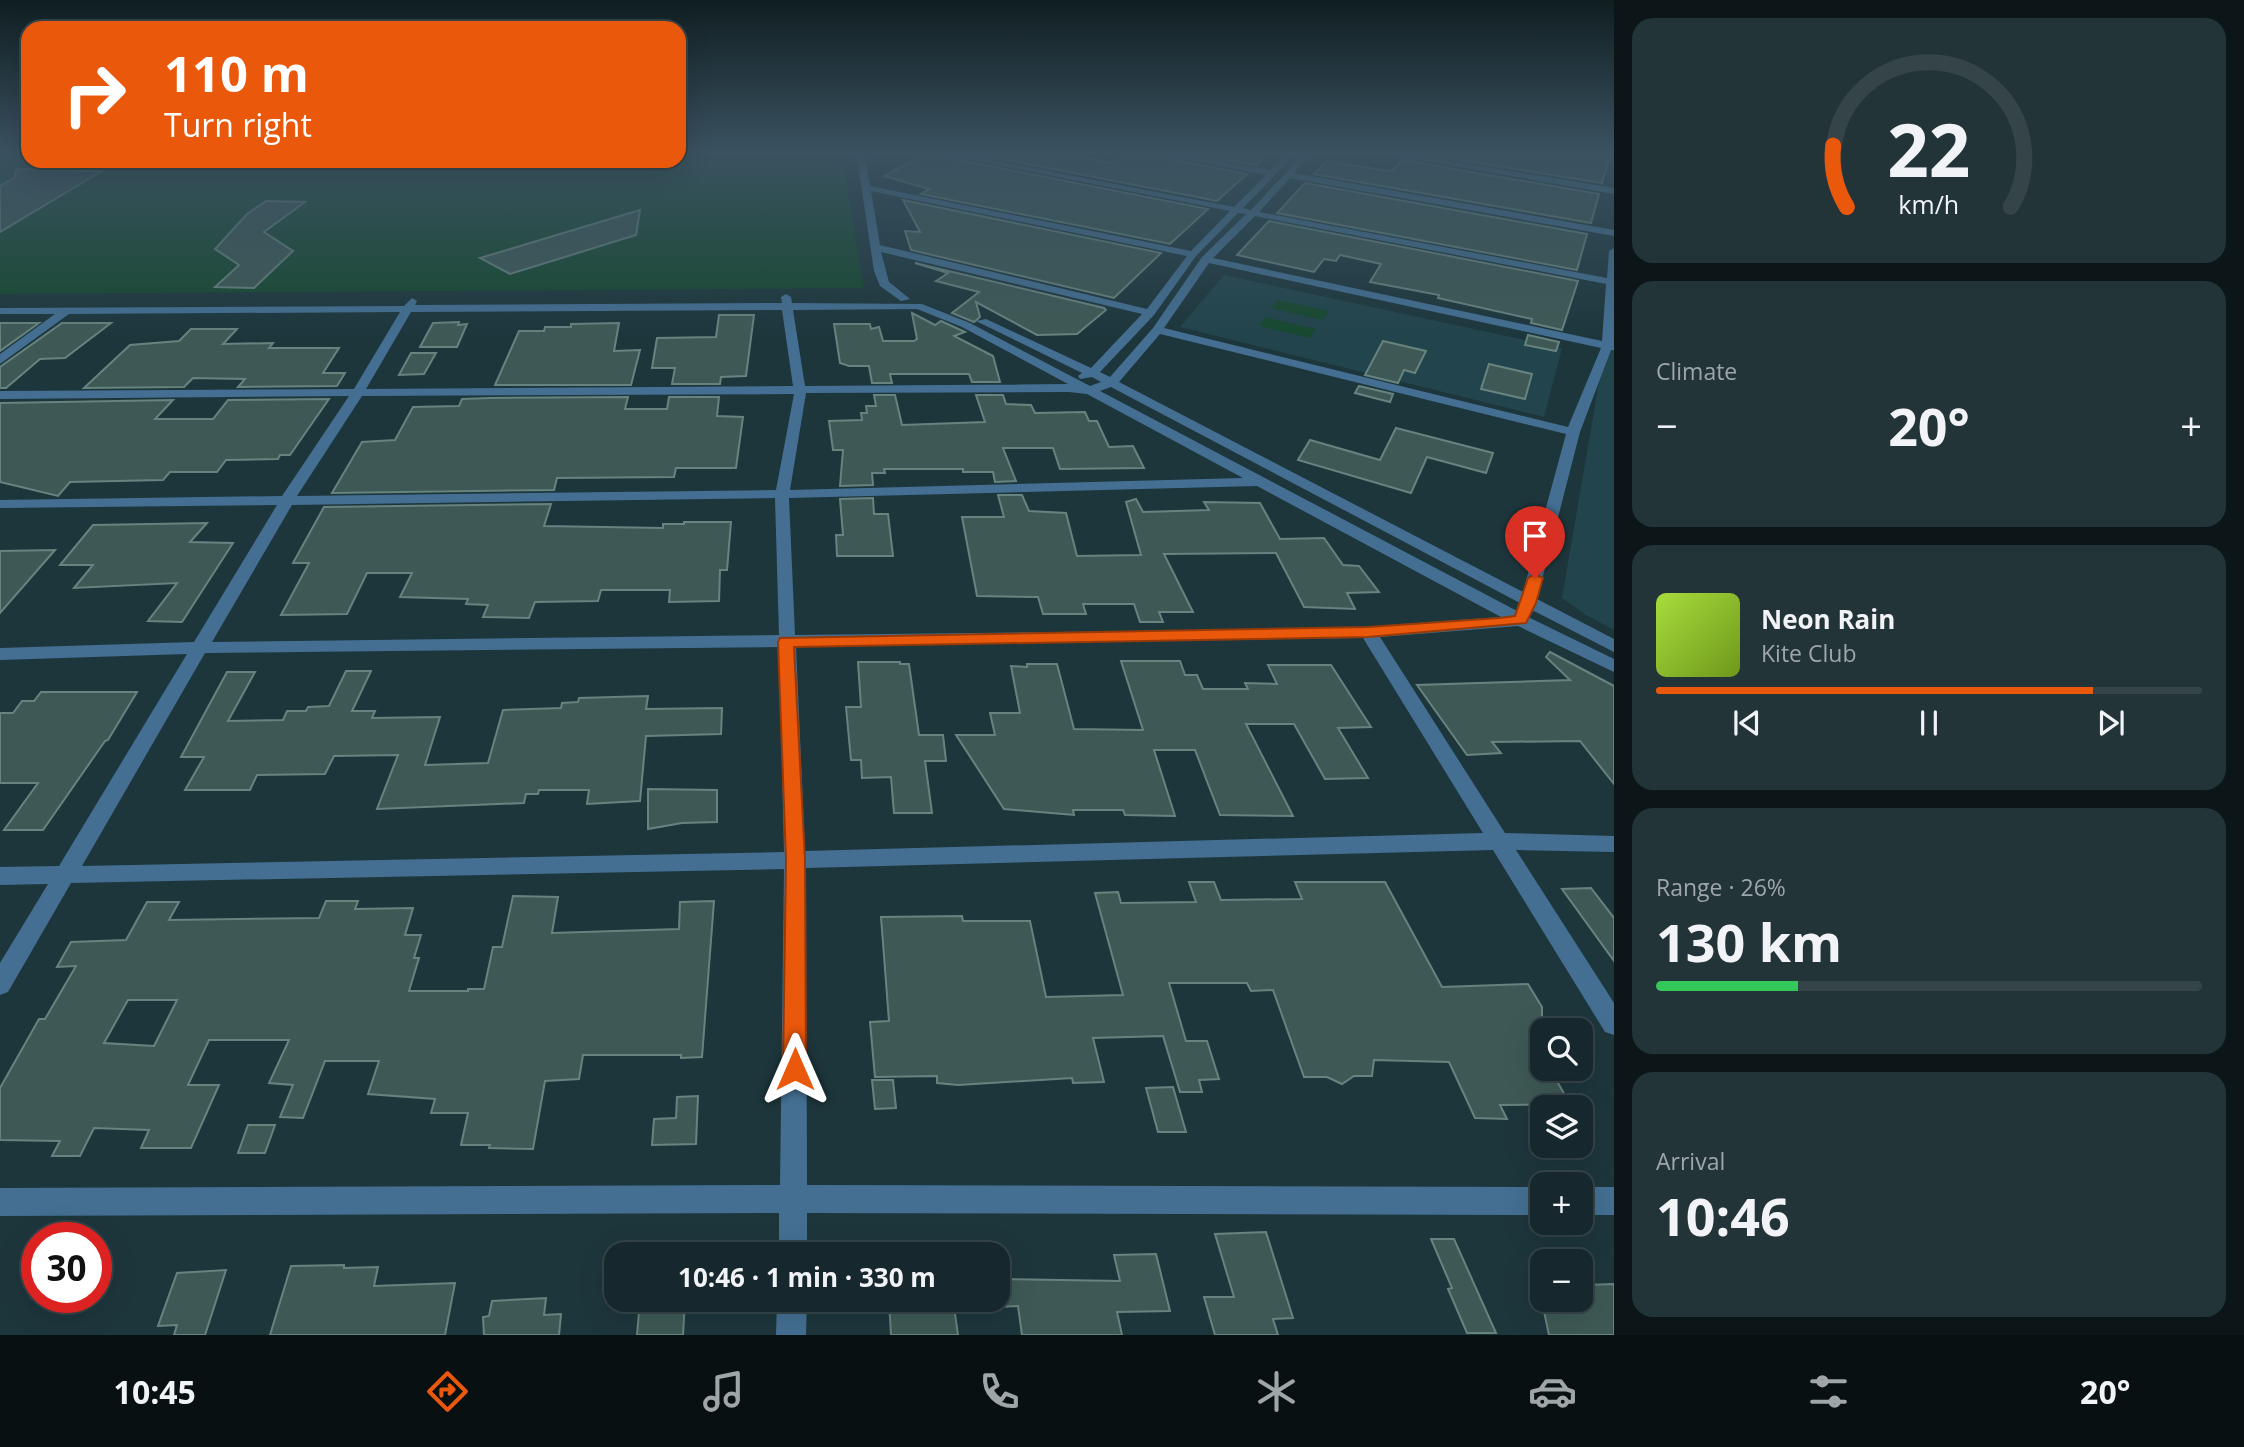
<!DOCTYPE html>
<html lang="en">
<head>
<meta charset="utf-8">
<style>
  body { margin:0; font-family:"Open Sans",sans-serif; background:#233439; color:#f1f3f6; height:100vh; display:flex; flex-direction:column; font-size:26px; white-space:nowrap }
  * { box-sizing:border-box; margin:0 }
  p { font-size:23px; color:#9ea6aa }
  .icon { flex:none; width:38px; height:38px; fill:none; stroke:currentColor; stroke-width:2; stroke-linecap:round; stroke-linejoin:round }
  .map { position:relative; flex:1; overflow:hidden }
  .sheet { display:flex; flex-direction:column; gap:18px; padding:18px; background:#0c1619; width:630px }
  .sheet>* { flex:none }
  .banner { position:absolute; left:21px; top:21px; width:665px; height:147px; border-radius:21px; box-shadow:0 7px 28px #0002,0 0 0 2px #354449; background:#ea580c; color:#fff; overflow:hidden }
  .buttons { position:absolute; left:1530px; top:1018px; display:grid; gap:14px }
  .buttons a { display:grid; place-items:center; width:63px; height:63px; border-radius:14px; background:#16282d; box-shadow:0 7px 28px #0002,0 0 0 2px #354449; font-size:35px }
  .speed { position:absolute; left:21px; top:1222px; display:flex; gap:14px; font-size:35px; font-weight:700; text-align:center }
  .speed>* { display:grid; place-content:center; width:91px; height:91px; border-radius:50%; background:#16282d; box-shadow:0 7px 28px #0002,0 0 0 2px #354449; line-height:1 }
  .speed .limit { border:10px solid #d22; background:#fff; color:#111 }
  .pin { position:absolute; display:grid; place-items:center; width:60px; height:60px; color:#fff; margin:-72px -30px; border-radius:50% 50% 50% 0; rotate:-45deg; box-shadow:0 0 7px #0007 }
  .pin .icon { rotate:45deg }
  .me { position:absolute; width:77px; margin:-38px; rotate:0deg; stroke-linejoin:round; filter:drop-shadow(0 0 5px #0008) }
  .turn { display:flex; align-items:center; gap:24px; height:147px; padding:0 28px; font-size:32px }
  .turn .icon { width:91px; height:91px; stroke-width:2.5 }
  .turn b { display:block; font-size:49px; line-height:60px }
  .big { font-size:52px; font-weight:700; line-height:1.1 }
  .sheet .tile { flex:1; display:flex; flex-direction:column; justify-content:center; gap:10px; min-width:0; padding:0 24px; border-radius:21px; background:#233439 }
  .sheet .dial { align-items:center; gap:0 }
  .dial svg { height:182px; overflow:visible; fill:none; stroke:#354449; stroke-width:7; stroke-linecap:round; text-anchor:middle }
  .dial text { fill:#f1f3f6; stroke:none }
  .song { display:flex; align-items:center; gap:21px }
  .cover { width:84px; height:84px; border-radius:10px; background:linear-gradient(135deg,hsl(80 70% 55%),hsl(80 70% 35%)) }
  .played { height:7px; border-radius:4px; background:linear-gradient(90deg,#ea580c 80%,#354449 80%) }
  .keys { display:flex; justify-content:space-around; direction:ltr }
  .heat { display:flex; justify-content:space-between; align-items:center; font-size:38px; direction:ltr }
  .charge { height:10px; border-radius:5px; background:linear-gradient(90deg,#34c759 26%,#354449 0) }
  .trip { position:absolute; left:604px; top:1242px; width:406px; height:70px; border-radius:21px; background:#16282d; box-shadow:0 7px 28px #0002,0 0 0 2px #354449; font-weight:700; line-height:70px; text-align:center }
  .tabs { display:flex; height:112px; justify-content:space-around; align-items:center; background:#091012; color:#9ea6aa }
  .tabs .icon { width:49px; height:49px }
  .tabs .on { color:#ea580c }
  .tabs b { font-size:32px; color:#f1f3f6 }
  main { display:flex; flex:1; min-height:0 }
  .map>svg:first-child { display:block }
  .built { fill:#22444c }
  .green { fill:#16482e }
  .building { fill:#3e5955; stroke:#67837f; stroke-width:2; fill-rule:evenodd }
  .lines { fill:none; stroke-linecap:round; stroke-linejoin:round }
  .minor { fill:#446f92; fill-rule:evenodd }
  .route { fill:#ea580c; stroke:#983908; stroke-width:2 }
</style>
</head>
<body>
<main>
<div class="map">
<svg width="1614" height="1335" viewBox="0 0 1614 1335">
  <rect width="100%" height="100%" fill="#1d363c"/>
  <g class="built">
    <polygon points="1224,275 1562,348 1544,417 1180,327"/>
    <polygon points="1605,347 1614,349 1614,630 1586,615 1562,598"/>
  </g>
  <g class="green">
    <polygon points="10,151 28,151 28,161 679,161 679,151 841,151 864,288 0,294 0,157"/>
    <polygon points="1278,300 1329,311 1323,320 1271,308"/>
    <polygon points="1265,317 1316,329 1310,338 1259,326"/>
  </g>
  <g class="building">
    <polygon points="996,151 1016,154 1020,151 1050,151 1113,163 1130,151 1141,151 1143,154 1247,174 1217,201 986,156"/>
    <polygon points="1175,151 1271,151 1256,165"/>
    <polygon points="1438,151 1574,151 1610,156 1602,183 1435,156"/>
    <polygon points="925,154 974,163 1208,209 1170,244 921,194 929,189 884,176"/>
    <polygon points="1402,160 1599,194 1591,223 1314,174 1327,161 1388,171 1393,170"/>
    <polygon points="17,169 102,171 0,232 0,186 14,178"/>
    <polygon points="1305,183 1587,234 1577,270 1277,213"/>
    <polygon points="903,200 1161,253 1114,298 911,250 905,231 920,232"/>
    <polygon points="266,201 305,202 264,232 293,251 254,288 215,287 239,265 215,249 247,214"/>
    <polygon points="640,210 636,235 510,274 480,258"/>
    <polygon points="1269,221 1578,281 1562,330 1531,323 1532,319 1438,298 1439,295 1370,282 1381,264 1340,255 1336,261 1324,259 1314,272 1237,255"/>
    <polygon points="915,263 1104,308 1106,310 1077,334 1037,335 976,302 980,317 974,322 952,313 979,292 936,281 948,273"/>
    <polygon points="912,313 935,325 941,321 965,332 954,336 993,356 1000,382 972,382 969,374 890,374 892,383 872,383 869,366 849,366 840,363 834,324 870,324 871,329 879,327 883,341 914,341 917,339"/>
    <polygon points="719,315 754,315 746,376 721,377 720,384 672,384 675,368 652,368 657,338 716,337"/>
    <polygon points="459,322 458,325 467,324 457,347 420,347 433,323"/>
    <polygon points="0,323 39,323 0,351"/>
    <polygon points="62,323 111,323 65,358 40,359 6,388 0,388 0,367"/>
    <polygon points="619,323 614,351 640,350 631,385 495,385 519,331 544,331 545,327 571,327 571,324"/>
    <polygon points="191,329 237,329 223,344 273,343 269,348 339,348 323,373 345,373 337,386 238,387 245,379 193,378 184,387 84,388 130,345 179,341"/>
    <polygon points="1528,335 1559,342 1556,351 1525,345"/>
    <polygon points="1383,341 1426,351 1415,373 1404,370 1398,383 1365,375"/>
    <polygon points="411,353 436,353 424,374 399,375"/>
    <polygon points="1489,364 1532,374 1525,399 1481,389"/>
    <polygon points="1359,386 1393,394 1390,402 1355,393"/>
    <polygon points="874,395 895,395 902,425 985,422 976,395 1003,395 1006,404 1031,405 1035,413 1085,412 1089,421 1097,421 1109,447 1133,446 1144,468 1060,469 1053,448 1003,448 1016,481 995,482 993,472 963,472 963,469 884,469 885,473 872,473 873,485 840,486 843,450 833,450 829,421 862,420 861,413 867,413 866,406 876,406"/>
    <polygon points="628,397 625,409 667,409 669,397 719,397 717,416 743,417 736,468 676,468 674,477 557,478 554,490 332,493 362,442 395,440 413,407 459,406 462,399 489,398"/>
    <polygon points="329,399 290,455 280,455 278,459 226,460 217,472 170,472 163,480 70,482 58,496 0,482 0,403 173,400 155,419 213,419 228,400"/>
    <polygon points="1396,428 1493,453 1486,473 1427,457 1411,493 1298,460 1310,440 1380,460"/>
    <polygon points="998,495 1022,495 1029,511 1066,513 1077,556 1141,555 1126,502 1136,499 1143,512 1209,510 1204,502 1260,503 1280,539 1324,538 1343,565 1359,566 1379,592 1347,593 1355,609 1304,607 1276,553 1164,554 1193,612 1159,612 1163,622 1140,622 1134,604 1083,604 1086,614 1043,614 1038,597 977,596 962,517 1004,517"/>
    <polygon points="873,498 874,514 888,514 893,556 837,556 836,535 843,535 840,499"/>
    <polygon points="551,504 544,526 663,528 663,524 684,524 684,522 731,522 727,570 720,570 719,601 669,602 670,590 601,590 598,601 535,602 529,618 483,617 488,605 466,604 468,599 400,597 412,573 367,573 347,614 281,615 309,563 293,563 324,507"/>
    <polygon points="207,523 190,542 233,543 182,622 148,621 177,583 74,588 93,565 60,565 93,525"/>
    <polygon points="55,550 0,613 0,551"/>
    <polygon points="1550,652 1614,686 1614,784 1580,741 1492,742 1501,753 1467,755 1417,685 1570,680 1546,657"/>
    <polygon points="1121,661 1180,661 1185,675 1197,675 1203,689 1248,689 1245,683 1277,684 1268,665 1331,665 1371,727 1338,728 1368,778 1325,779 1294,724 1246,724 1293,816 1220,815 1195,750 1154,750 1175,816 1125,815 1123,810 1073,810 1074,815 1004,809 956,735 995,735 990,713 1020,713 1011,666 1027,667 1027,664 1057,664 1074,729 1143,730"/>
    <polygon points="858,662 900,662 900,664 909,664 919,735 943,735 946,761 925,761 932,813 894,813 891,777 862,778 861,760 851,760 846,707 861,707"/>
    <polygon points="346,671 371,671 352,711 375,711 372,718 440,717 425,765 488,763 503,710 561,708 562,703 578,702 579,698 648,696 646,709 722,708 721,734 646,736 640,801 587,804 589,790 539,790 538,794 526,794 524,803 377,809 398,755 334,756 325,774 257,775 250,790 185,790 204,757 181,757 227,672 255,672 228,721 283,720 287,711 306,711 308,707 329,706"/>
    <polygon points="41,692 137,692 108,740 105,741 43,830 4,830 38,783 0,783 0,713 13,713 22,701 34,701"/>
    <polygon points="648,789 717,790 717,822 682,823 648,829"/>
    <polygon points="1189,882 1214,882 1221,900 1302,899 1295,882 1385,882 1442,987 1528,984 1542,1007 1542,1069 1550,1069 1570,1104 1500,1105 1507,1119 1475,1118 1449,1062 1374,1060 1372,1076 1354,1076 1342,1084 1327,1077 1304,1077 1273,990 1251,991 1247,983 1169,983 1186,1041 1207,1041 1219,1079 1199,1080 1202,1092 1180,1092 1163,1036 1093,1038 1104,1082 1073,1083 1072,1078 958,1085 937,1083 937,1076 875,1077 870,1022 889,1021 881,917 962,916 963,921 1030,921 1046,997 1123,995 1095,893 1118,892 1121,903 1196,902"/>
    <polygon points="1591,888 1614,918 1614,961 1562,889"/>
    <path d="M513 896 558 897 552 933 679 929 680 902 714 901 702 1057 681 1058V1055H583L579 1079 545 1081 533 1149 489 1148 490 1145H461L468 1113H431L435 1099 368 1094 379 1061H325L303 1118 280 1117 293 1085 269 1083 289 1040H209L188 1085H219L191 1148H141L149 1130 94 1128 80 1156H52L60 1141 0 1140V1088L39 1019H45L76 966 57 967 71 942 126 940 147 902H179L169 920 319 918 326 901H358L355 909 413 908 405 935H421L414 958H419L409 991H468V989H484L493 947H502ZM128 1000H177L154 1046 104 1043Z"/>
    <polygon points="872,1080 893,1080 896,1108 875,1109"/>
    <polygon points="1173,1087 1186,1132 1158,1132 1146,1088"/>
    <polygon points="698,1096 696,1144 652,1145 654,1119 676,1118 677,1097"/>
    <polygon points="248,1125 275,1125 265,1153 238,1153"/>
    <polygon points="1266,1232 1293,1318 1273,1319 1278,1335 1215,1335 1204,1297 1234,1297 1215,1234"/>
    <polygon points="1431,1239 1454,1239 1496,1333 1467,1333 1448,1289 1452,1288"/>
    <polygon points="1156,1254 1170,1311 1117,1312 1122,1335 1022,1335 1018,1306 998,1307 998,1279 1120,1281 1114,1255"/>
    <polygon points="344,1265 344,1268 378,1267 374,1286 455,1283 445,1335 270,1335 291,1266"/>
    <polygon points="226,1270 205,1335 174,1335 177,1325 158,1326 177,1273"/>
    <polygon points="1580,1276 1585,1285 1614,1284 1614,1335 1549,1335 1541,1297 1542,1296 1542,1300 1580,1300"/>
    <polygon points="546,1298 544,1315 561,1314 559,1335 484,1335 483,1317 489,1316 492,1301"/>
    <polygon points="640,1300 685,1300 683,1335 637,1335"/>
    <polygon points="889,1300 953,1300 958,1335 891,1335"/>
  </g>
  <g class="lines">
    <g class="minor">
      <path d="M856 151H864L870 186 1191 251 1230 211 928 151H944L1234 207 1266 175 1144 151H1161L1270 170 1290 151H1298L1243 208 1251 210 1306 151H1314L1294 173 1614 230V236L1290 178 1259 212 1607 278 1609 251 1614 248V350H1611L1580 432 1537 599 1614 639V652L1534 611 1526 616 1614 659V672L1518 626 1380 637 1505 833 1614 836V852L1516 850 1614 1003V1035L1605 1032 1493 850 806 868 807 1185 1542 1187V1215L807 1213V1255H779V1213L0 1216V1188L780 1185 784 869 71 883 8 992 0 995V963L48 884 0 885V867L59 866 187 654 0 660V648L194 642 277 505 0 508V500L282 496 349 396 0 399V391L354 389 400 312 69 314 0 364V354L55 314H0V308L404 306 412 298 417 301 415 305 782 303 781 297 786 294 791 297 792 303 922 304 970 323 1090 386 1101 382 1092 377 1080 379 1078 376 1082 373 976 321 986 319 1091 368 1142 314 881 252 889 282 910 299 901 301 880 286 874 271ZM871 191 1187 256 1147 309 880 245ZM1238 213 1246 214 1202 257 1153 328 1110 377 1100 372 1154 315 1196 256ZM1255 216 1606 284 1602 341 1213 258ZM1209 263 1601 348 1568 427 1164 328ZM917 309 962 327 1068 384 805 386 793 310ZM782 310 793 386 366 389 411 312ZM1160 334 1566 434 1523 592 1119 382ZM1111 387 1520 603 1519 612 1100 391ZM1069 392 1087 394 1243 478 790 490 806 393ZM794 394 776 490 297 496 362 396ZM1257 486 1501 617 1332 629 795 635 789 498ZM775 498 779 635 212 642 292 505ZM1363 638 1483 833 805 851 796 646ZM779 647 784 852 82 866 205 653Z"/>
      <polygon points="1369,151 1387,151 1614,188 1614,194"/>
      <rect x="1580" y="1187" width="34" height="28"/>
      <polygon points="777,1300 807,1300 806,1335 776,1335"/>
    </g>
  </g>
  <linearGradient id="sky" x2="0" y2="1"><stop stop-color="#101e21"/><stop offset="0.45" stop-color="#3a5261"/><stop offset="1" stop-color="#3a5261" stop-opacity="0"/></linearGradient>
  <rect width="1614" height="338" fill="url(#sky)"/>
  <polygon class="route" points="1535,574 1543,578 1536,603 1526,623 1368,637 794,647 805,860 806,1069 803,1077 795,1080 787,1077 783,1069 786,860 778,642 780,638 1368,627 1499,618 1515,616 1528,578"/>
</svg>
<div class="buttons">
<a><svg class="icon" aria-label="search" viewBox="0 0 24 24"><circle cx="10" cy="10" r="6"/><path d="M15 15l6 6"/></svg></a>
<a><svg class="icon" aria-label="layers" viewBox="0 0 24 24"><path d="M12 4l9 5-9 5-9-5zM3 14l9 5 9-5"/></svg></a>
<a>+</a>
<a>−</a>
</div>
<div class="speed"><div class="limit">30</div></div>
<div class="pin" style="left:1535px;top:578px;background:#d93025"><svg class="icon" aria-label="arrive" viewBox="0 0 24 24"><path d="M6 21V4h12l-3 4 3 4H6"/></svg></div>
<svg class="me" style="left:795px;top:1069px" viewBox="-20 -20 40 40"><path d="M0-17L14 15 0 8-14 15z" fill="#ea580c" stroke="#fff" stroke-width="4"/></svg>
<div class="trip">10:46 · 1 min · 330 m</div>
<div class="banner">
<div class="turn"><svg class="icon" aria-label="right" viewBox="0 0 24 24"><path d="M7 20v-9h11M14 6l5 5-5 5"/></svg><div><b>110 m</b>Turn right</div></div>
</div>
</div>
<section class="sheet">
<div class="tile dial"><svg viewBox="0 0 100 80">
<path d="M14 69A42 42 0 1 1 86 69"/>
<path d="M14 69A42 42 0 0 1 8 42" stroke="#ea580c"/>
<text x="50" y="56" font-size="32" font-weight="700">22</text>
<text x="50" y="72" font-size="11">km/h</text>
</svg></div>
<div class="tile"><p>Climate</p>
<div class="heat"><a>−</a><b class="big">20°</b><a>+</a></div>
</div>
<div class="tile">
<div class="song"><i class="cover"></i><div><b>Neon Rain</b><p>Kite Club</p></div></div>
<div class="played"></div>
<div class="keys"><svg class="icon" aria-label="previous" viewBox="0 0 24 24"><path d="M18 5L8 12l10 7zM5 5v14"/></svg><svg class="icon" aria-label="pause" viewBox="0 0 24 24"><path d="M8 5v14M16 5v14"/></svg><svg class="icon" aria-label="next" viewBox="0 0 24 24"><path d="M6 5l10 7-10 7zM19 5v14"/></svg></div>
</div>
<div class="tile"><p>Range · 26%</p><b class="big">130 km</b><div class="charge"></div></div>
<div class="tile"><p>Arrival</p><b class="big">10:46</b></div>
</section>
</main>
<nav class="tabs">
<b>10:45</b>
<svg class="icon on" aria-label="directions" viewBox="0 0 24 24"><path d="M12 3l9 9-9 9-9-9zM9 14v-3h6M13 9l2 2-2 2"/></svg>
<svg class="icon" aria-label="music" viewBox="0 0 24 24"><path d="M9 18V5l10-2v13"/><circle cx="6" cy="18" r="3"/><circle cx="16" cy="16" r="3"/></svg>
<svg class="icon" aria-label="phone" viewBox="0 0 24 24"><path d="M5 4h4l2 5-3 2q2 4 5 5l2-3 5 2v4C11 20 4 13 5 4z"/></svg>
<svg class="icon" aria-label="climate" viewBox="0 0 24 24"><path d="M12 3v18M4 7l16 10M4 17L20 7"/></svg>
<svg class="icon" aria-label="car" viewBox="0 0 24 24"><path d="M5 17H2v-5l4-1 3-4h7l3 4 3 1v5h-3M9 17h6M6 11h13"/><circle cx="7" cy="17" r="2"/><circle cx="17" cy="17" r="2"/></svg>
<svg class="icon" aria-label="filters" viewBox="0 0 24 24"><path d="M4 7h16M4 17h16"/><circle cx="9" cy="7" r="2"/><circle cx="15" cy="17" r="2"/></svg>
<b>20°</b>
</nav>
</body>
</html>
